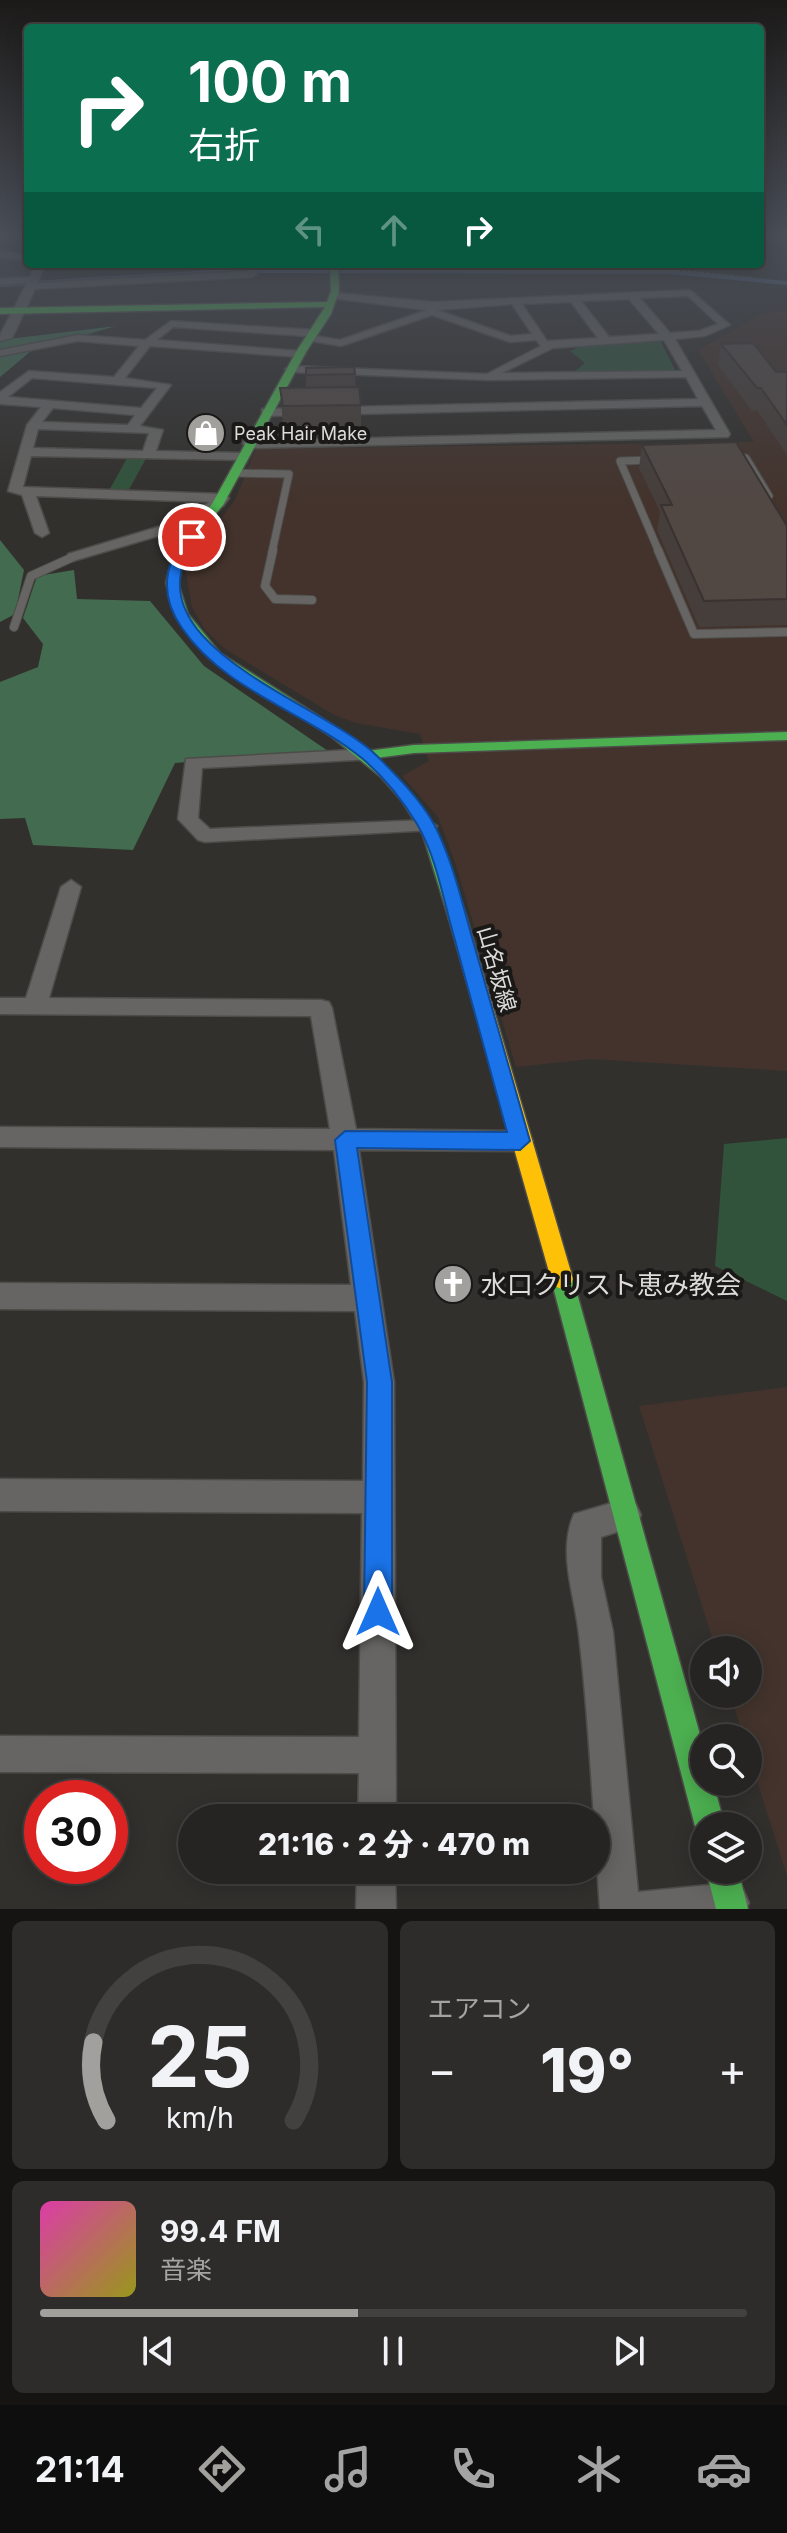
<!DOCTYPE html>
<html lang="ja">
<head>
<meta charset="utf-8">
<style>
  body { margin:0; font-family:Inter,"Noto Sans JP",sans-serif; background:#2e2c2a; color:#f1f3f6; height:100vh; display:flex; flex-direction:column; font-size:30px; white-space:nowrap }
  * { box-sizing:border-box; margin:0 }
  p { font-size:26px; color:#a4a4a5 }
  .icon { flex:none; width:44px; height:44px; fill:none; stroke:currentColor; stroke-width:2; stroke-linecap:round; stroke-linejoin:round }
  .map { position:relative; height:1909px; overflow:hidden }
  .sheet { display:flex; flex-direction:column; gap:12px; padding:12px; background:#151413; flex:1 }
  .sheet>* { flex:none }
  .guide { position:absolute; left:24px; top:24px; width:740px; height:244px; border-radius:8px; box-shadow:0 4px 20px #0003,0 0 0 2px #424140; background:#0b6e4f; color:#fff; overflow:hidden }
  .buttons { position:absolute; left:690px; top:1636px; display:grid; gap:16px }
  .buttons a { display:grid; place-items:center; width:72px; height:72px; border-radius:50%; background:#262422; box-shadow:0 4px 20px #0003,0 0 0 2px #424140; font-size:40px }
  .speed { position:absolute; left:24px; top:1780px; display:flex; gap:16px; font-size:40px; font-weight:700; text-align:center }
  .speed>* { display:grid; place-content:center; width:104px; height:104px; border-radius:50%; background:#262422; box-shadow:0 4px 20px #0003,0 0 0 2px #424140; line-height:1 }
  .speed .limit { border:12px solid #d22; background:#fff; color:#111 }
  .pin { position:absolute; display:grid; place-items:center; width:68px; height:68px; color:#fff; margin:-34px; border:4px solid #fff; border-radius:50%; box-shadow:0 2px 8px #0007 }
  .me { position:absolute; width:88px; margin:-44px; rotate:0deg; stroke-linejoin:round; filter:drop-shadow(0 0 6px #0008) }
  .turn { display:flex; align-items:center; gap:28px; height:168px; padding:0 32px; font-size:36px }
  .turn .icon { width:104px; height:104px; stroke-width:2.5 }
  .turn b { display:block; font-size:56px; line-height:68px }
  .lanes { display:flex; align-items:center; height:76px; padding:0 32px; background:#0003; justify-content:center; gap:40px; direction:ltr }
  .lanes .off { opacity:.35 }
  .big { font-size:60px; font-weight:800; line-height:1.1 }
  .sheet .widget { flex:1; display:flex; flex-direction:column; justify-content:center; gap:12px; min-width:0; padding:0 28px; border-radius:12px; background:#2e2c2a }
  .sheet .dial { align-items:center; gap:0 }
  .dial svg { height:208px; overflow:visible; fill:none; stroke:#424140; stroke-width:7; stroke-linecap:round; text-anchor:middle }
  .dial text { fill:#f1f3f6; stroke:none }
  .song { display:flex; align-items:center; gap:24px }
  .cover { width:96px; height:96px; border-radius:12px; background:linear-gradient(135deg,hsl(320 70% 55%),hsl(60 70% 35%)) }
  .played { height:8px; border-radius:4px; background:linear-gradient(90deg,#a2a09d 45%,#424140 45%) }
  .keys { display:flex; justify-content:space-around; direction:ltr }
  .heat { display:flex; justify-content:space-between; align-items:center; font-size:44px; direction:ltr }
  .sheet .tiles { flex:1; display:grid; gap:12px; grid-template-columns:1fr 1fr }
  .widget:last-child { grid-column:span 2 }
  .trip { position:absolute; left:178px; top:1804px; width:432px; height:80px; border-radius:40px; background:#262422; box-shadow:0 4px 20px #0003,0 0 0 2px #424140; font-weight:800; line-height:80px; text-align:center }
  .tabs { display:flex; height:128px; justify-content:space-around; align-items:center; background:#0f0e0e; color:#a4a4a5 }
  .tabs .icon { width:56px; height:56px }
  .tabs .on { color:#a2a09d }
  .tabs b { font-size:36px; color:#f1f3f6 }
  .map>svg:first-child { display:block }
  .industrial { fill:#43332c }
  .green { fill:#31533b }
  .forest { fill:#436b4f }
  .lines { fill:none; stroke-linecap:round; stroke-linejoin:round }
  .stream { stroke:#51668c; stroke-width:4 }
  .lane-far1-casing { stroke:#4d4c49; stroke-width:9 }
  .lane-casing { stroke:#4d4c49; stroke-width:10 }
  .street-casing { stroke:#4d4c49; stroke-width:3 }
  .fast-casing { stroke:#4d4c49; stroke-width:3 }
  .slow-casing { stroke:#4d4c49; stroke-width:3 }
  .path { stroke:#686866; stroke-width:2; stroke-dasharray:4 2; stroke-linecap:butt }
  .lane-far1 { stroke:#666563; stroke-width:7 }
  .lane { stroke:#666563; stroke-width:8 }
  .street { fill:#666563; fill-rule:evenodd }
  .fast { fill:#4caf50; fill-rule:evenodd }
  .slow { fill:#ffc107; fill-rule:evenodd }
  .wall { fill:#463e3a }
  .building { fill:#514844; stroke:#393230; stroke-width:2 }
  .route { fill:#1a73e8; stroke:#114b97; stroke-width:2 }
  .labels { text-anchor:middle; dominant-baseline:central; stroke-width:8; stroke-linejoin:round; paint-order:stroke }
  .far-poi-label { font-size:18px; fill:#dedcd9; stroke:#1a1917; text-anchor:start }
  .street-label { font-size:22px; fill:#dedcd9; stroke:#1a1917 }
  .near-poi-label { font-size:26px; fill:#dedcd9; stroke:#1a1917; text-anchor:start }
</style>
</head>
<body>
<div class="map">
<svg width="787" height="1909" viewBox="0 0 787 1909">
  <rect width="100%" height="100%" fill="#32302d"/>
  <g class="industrial">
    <polygon points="787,310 787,1071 591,1059 516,1067 454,859 438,817 402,776 429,761 420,734 356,723 334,715 225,649 205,630 192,607 186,574 190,559 235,500 256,449 754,442 698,350 764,313"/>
    <polygon points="787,1387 787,1876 748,1752 748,1738 744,1738 730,1694 748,1694 748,1650 716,1650 639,1406"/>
  </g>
  <g class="green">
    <polygon points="661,342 675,370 574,372 585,363 570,351 585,345"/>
    <polygon points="130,453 149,453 126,495 107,494"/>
    <polygon points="787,1138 787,1301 715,1266 724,1144"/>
  </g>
  <g class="forest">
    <polygon points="116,326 31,351 0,377 0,340"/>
    <polygon points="0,540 24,570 15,614 0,622"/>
    <polygon points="74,570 77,599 150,601 204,666 328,751 175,763 133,850 33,845 25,818 0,819 0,682 38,667 43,644 23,618 37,576"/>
  </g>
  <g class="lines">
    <polyline class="stream" points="0,285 230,271 669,272 787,283"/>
    <g class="lane-far1-casing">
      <g id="lane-far1">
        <polyline points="732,458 746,458 769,496"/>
        <polyline points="654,460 620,461 659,552"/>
        <polyline points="233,473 289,474 272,552"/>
      </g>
    </g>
    <g class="lane-casing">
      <g id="lane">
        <polyline points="273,550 265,586 275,599 312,600"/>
        <polyline points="658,550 694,634 787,632"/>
        <polyline points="14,627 31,576 73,557"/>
      </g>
    </g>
    <g class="street-casing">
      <g id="street">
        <polygon points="0,251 28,255 28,261 0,257"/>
        <polygon points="36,264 46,264 37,283 248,271 249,264 259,264 257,274 252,277 35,289 12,338 0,341 0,335 27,283 0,285 0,279 30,277"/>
        <path d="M690 290 730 325 705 336 675 339 730 434 728 437 249 448 243 444 244 441 716 430 702 406 266 416 262 415V409L698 399 686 377 487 380 291 372 285 369 291 366 487 374 541 346 536 340 510 342 432 315 341 346 306 340V336L173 327 157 340 300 351 306 354 300 357 150 346 125 378 171 385 140 426 163 430 156 451 242 453 249 457 247 460 31 456 23 487 222 494 229 498 223 506 168 533 73 561 68 560V554L158 527 210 502 36 496 49 533 42 537 35 533 22 495 8 491 27 425 41 407 0 404V392L29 371 114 377 139 346 78 341 0 356V350L78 335 145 340 171 321 313 330 318 333 315 336 340 340 427 310 331 298 335 293 433 302ZM688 296 718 324 699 331 670 333 640 298ZM629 299 659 334 609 337 581 301ZM571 302 598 338 547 341 522 304ZM512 304 532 334 511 336 437 310ZM664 340 682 371 502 373 553 348ZM32 378 157 388 141 408 8 397ZM53 408 135 415 128 425 42 422ZM38 429 149 433 143 451 33 448Z"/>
        <polygon points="368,749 377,755 375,759 202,768 198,818 210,829 427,820 437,826 434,830 205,842 198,840 178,819 186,759"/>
        <polygon points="71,880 81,887 49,998 321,1000 329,1002 332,1008 356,1129 520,1131 529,1134 533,1141 529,1148 520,1151 359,1150 394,1382 396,1818 358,1818 359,1773 0,1772 0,1736 359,1737 362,1513 0,1511 0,1479 363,1481 364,1382 355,1311 0,1309 0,1283 351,1285 334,1150 0,1147 0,1127 330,1129 311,1016 0,1014 0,998 26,998 61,887"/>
        <path d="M625 1499 636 1504 641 1515 636 1526 601 1537V1577L613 1632 638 1892 729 1883 743 1889 749 1903 746 1909H600C593 1817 590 1728 579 1635 575 1595 557 1553 574 1514Z"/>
        <polygon points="357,1870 395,1870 396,1909 356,1909"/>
      </g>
    </g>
    <g class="fast-casing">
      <g id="fast">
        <path d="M330 264H338L339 291 331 314 306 352 223 505 186 551 178 583 188 614 220 653 342 731 367 751 414 745 787 732V740L414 753 376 758C434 806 445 851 467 919L458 925 449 919 423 835 402 801 381 777 332 737 210 659 176 615 166 583 174 551 212 504 296 352 325 307 0 314V308L327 302 331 291Z"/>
        <polygon points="562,1269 570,1272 573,1279 704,1749 704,1782 713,1782 725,1826 704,1826 704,1839 699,1837 695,1826 551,1279 554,1272"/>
        <polygon points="706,1870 738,1870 748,1909 716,1909"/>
      </g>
    </g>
    <g class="slow-casing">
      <polygon id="slow" points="458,913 467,919 573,1279 570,1286 562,1289 554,1286 551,1279 449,919"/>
    </g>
    <polyline class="path" points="352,270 683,271 754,278"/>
    <use href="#lane-far1" class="lane-far1"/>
    <use href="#lane" class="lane"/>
    <use href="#street" class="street"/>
    <use href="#fast" class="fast"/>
    <use href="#slow" class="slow"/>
  </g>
  <g class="wall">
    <polygon points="721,344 776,372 787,372 787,455 757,410 752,411 718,365"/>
    <polygon points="355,374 356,387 361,405 361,435 284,437 280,389 306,388 306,375"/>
    <polygon points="642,445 787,526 787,625 699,627 657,530 660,512 639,468"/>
  </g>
  <g class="building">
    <polygon points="753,343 776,372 787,372 787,425 761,388 757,388 721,344"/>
    <polygon points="354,367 355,374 306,375 306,368"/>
    <polygon points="359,387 361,405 283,406 280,388"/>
    <polygon points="736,442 787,526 787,599 704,601 661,505 672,505 642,445"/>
  </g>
  <linearGradient id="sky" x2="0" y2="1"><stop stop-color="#1c1a19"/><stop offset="0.47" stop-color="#494e57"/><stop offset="1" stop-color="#494e57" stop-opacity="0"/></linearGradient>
  <rect width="787" height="502" fill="url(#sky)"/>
  <path class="route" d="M188 534 198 537C118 643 323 702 377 756 398 777 421 800 435 826 454 864 463 907 475 948 493 1012 512 1077 530 1141L520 1150 357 1148 392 1382V1612L388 1622 378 1626 368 1622 364 1612 367 1382 335 1140 345 1131 507 1132C489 1066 471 1000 453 933 443 898 436 856 417 824 403 801 384 777 363 759 306 712 225 691 182 628 159 595 163 564 188 534Z"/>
  <defs>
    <g id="shop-disc" transform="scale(2)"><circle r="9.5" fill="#a2a09d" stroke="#1a1917"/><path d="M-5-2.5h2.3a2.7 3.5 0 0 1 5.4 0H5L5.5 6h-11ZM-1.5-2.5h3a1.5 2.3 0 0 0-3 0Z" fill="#fff"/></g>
    <g id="church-disc" transform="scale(2)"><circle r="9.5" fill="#a2a09d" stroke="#1a1917"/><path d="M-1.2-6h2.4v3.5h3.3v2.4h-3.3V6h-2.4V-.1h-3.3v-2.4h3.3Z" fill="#fff"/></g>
  </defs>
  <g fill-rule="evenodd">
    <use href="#shop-disc" x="206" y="433"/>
    <use href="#church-disc" x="453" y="1284"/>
  </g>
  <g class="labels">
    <g class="far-poi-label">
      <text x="234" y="433">Peak Hair Make</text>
    </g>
    <g class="street-label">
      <text transform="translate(497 969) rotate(74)">山名坂線</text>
    </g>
    <g class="near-poi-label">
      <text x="481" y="1284">水口クリスト恵み教会</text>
    </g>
  </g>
</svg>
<div class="buttons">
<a><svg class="icon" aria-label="sound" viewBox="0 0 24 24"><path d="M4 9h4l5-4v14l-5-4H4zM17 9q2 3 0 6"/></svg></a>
<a><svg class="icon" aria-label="search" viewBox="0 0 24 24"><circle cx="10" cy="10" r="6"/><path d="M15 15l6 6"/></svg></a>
<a><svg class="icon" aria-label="layers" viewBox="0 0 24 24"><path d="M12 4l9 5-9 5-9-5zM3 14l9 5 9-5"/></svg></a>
</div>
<div class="speed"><div class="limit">30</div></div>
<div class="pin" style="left:192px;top:537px;background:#d93025"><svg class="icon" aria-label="arrive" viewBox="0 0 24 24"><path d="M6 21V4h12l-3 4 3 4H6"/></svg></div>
<svg class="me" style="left:378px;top:1612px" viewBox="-20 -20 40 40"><path d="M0-17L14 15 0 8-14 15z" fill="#1a73e8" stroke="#fff" stroke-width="4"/></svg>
<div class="trip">21:16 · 2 分 · 470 m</div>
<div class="guide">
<div class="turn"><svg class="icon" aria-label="right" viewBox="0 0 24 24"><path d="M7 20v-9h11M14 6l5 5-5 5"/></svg><div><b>100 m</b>右折</div></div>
<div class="lanes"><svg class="icon off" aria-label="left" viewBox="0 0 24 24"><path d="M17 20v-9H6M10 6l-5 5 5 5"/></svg><svg class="icon off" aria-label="ahead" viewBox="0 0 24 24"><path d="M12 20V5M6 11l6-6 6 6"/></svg><svg class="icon" aria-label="right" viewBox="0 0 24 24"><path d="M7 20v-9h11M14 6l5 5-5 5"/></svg></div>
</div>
</div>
<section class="sheet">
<div class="tiles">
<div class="widget dial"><svg viewBox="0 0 100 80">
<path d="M14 69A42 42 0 1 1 86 69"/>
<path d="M14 69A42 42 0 0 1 9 39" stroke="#a2a09d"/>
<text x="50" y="56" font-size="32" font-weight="700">25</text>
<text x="50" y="72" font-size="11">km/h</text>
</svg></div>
<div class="widget"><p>エアコン</p>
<div class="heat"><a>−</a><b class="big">19°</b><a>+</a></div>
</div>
<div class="widget">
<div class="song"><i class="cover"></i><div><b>99.4 FM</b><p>音楽</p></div></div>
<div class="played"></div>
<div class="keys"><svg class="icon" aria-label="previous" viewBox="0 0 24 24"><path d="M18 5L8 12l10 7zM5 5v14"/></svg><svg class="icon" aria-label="pause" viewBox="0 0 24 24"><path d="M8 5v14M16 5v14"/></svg><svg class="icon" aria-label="next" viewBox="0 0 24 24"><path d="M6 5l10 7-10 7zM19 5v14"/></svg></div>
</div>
</div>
</section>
<nav class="tabs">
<b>21:14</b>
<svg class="icon on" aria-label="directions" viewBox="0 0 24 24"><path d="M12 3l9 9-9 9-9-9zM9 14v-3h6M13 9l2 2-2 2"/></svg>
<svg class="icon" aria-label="music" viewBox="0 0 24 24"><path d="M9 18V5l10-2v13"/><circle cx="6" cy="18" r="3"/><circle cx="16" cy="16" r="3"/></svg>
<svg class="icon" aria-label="phone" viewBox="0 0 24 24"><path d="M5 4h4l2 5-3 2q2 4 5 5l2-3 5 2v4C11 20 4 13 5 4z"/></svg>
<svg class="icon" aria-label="climate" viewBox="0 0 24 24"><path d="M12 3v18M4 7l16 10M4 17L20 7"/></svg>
<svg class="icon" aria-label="car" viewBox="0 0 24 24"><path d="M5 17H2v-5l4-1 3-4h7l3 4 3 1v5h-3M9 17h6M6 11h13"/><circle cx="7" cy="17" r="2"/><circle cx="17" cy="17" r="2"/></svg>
</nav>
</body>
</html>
